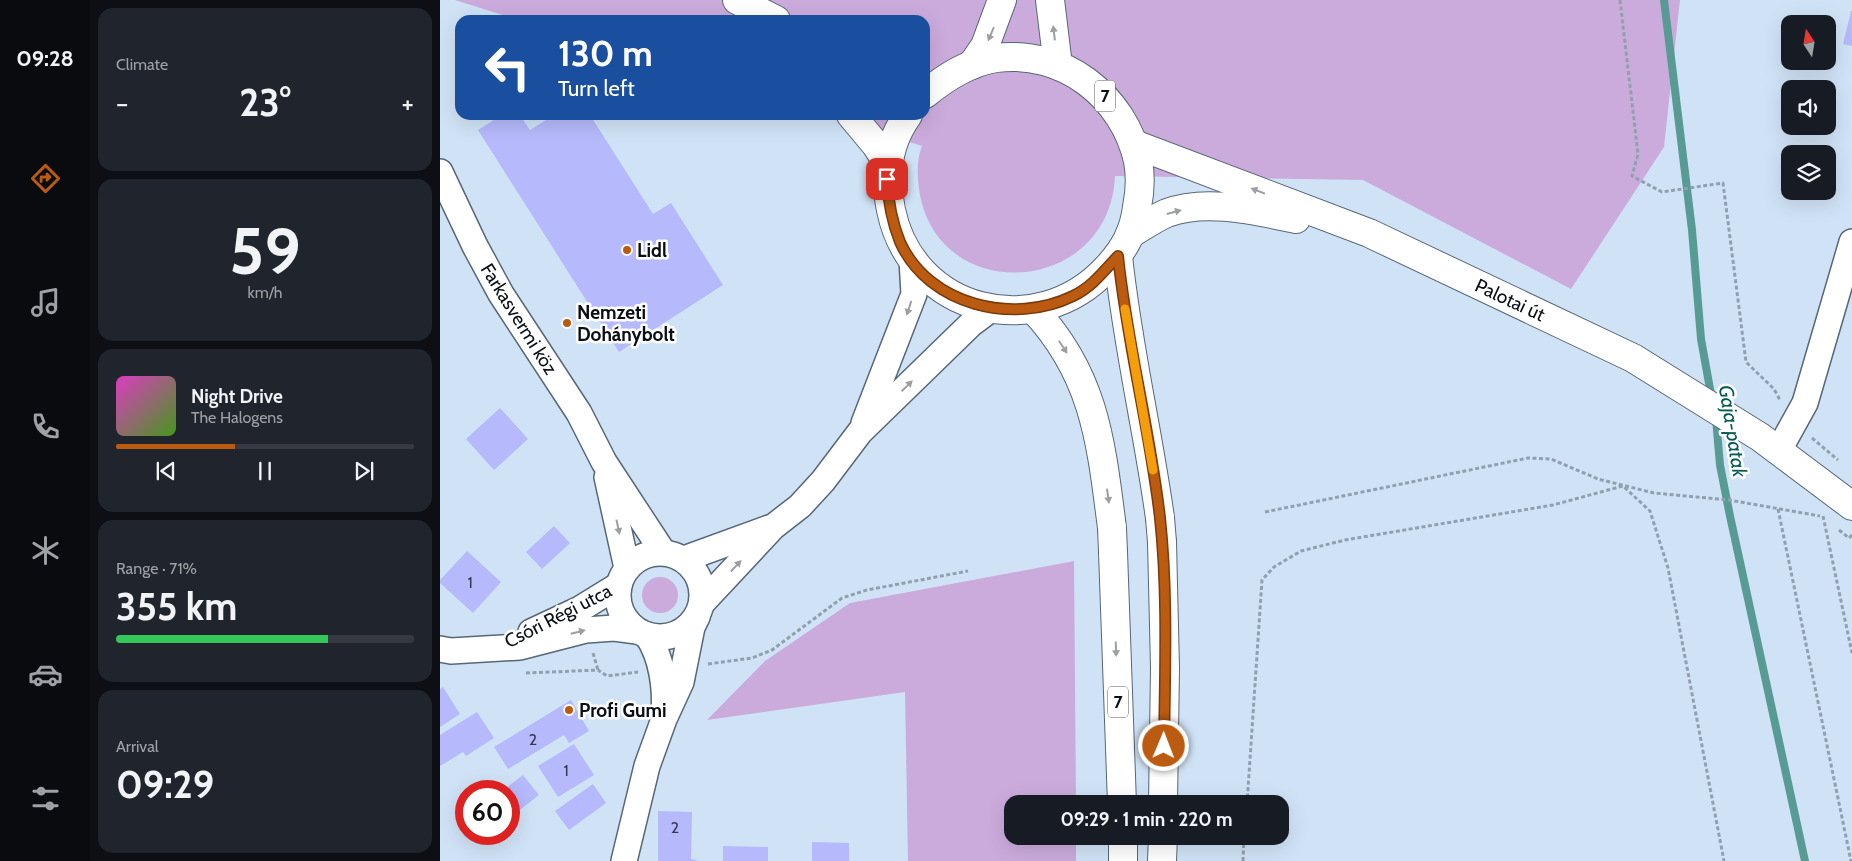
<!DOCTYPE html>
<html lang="en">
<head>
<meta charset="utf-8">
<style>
  body { margin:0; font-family:Cabin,sans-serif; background:#20242c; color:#f1f3f6; height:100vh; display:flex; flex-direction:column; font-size:19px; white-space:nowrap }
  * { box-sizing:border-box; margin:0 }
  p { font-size:16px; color:#9ea1a6 }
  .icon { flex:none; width:28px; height:28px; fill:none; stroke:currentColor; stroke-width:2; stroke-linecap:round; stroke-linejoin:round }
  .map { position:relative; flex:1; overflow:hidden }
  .details { display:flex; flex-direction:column; gap:8px; padding:8px; background:#0d0f14; width:350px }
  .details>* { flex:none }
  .hud { position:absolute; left:15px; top:15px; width:475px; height:105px; border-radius:15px; box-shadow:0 5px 20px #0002; background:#1a4fa0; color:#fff; overflow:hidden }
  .needle { width:32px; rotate:348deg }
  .buttons { position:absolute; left:1341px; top:15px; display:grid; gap:10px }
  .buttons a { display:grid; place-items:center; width:55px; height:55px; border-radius:10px; background:#171b24; box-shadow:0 5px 20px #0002; font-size:25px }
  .speed { position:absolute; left:15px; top:780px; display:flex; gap:10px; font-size:25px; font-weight:700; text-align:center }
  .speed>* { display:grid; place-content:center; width:65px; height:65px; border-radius:50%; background:#171b24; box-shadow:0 5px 20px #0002; line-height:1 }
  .speed .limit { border:8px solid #d22; background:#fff; color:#111 }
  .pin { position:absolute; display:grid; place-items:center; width:42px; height:42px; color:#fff; margin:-21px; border-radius:10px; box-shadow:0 2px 8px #0006 }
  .me { position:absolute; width:55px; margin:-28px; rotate:1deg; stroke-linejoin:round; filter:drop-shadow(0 0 4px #0008) }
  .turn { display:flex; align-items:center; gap:18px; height:105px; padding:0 20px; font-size:22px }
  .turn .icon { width:65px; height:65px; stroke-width:2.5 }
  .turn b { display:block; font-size:35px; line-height:42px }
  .big { font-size:38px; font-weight:700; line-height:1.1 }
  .details .card { flex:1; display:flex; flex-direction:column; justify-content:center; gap:8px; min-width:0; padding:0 18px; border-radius:15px; background:#20242c }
  .details .dial { align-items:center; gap:0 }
  .dial b { font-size:65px; line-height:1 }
  .song { display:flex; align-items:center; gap:15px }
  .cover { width:60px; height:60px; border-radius:8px; background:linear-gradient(135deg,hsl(310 70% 55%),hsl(100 70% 35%)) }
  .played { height:5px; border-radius:2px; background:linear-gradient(90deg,#ba5b11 40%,#363941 40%) }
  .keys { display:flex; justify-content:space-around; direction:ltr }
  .heat { display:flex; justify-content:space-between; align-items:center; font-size:28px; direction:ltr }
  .charge { height:8px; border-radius:4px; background:linear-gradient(90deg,#34c759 71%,#363941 0) }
  .trip { position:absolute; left:564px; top:795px; width:285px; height:50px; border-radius:15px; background:#171b24; box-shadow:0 5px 20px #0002; font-weight:700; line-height:50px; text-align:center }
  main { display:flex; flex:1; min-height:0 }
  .dock { display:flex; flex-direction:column; width:90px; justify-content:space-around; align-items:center; background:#090b0e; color:#9ea1a6 }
  .dock .icon { width:35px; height:35px }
  .dock .on { color:#ba5b11 }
  .dock b { font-size:22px; color:#f1f3f6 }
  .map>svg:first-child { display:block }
  .green { fill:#cbabdc }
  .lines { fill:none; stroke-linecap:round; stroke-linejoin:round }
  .stream { stroke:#579b94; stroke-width:8 }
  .building { fill:#b6b9fb }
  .minor-casing { stroke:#576778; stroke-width:28 }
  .major-casing { stroke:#576778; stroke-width:30 }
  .path { stroke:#91a0af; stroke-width:3; stroke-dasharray:4 2.5; stroke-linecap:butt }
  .minor { stroke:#fff; stroke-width:25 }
  .major { stroke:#fff; stroke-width:28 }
  .major-bridge-casing { stroke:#576778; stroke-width:30; stroke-linecap:butt }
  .major-bridge { stroke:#fff; stroke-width:28 }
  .oneway { fill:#9d9fa1 }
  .route-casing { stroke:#793b0b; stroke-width:12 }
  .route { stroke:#ba5b11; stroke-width:9 }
  .slow { stroke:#f59e0b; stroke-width:9 }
  .poi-dot { fill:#ba5b11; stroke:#fff; stroke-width:2 }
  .labels { text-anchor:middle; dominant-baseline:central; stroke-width:5; stroke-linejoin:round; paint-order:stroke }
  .number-label { font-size:16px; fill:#343a4e }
  .shield { fill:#fff; stroke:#53575b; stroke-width:1 }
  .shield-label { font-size:18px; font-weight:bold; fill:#090f15 }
  .poi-label { font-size:19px; font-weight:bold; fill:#090f15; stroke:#fff; text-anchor:start }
  .street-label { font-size:19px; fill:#090f15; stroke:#fff }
  .water-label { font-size:20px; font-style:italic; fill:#025a52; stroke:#fff }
</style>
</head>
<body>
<main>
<nav class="dock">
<b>09:28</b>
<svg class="icon on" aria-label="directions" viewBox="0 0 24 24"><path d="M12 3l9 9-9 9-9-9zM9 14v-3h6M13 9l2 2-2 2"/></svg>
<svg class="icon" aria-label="music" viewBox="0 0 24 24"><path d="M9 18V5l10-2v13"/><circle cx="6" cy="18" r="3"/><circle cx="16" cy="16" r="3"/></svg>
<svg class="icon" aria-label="phone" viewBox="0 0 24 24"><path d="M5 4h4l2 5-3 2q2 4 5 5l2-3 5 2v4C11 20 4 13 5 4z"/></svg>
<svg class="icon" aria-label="climate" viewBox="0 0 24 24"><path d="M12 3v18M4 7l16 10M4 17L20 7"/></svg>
<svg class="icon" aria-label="car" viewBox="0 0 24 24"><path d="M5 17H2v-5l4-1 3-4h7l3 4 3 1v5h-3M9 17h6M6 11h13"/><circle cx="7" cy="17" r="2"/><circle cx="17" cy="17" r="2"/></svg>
<svg class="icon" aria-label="filters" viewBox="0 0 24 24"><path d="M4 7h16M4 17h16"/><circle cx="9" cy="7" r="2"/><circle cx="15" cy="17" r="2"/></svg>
</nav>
<section class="details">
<div class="card"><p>Climate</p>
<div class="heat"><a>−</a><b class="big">23°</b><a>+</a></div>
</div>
<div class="card dial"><b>59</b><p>km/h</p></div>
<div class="card">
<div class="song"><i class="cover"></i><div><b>Night Drive</b><p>The Halogens</p></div></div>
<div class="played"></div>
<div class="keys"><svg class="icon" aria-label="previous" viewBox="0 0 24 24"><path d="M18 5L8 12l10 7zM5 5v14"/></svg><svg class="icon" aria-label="pause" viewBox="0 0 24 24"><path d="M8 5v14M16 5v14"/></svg><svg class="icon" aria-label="next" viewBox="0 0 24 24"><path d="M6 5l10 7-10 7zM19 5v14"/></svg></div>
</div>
<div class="card"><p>Range · 71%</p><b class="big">355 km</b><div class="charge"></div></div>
<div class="card"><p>Arrival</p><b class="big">09:29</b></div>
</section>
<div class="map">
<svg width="1412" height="861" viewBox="0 0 1412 861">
  <rect width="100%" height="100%" fill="#d0e3f6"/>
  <g class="green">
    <path d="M15 0H1240L1224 147 1131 289 923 180 675 176C670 294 502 308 480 195 477 179 476 161 482 146L382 115H485V20H79Z"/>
    <polygon points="634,561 636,804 572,804 572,836 636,836 636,861 468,861 465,692 267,720 325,661 410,603"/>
    <circle cx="220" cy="595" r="18"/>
  </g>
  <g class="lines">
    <g class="stream">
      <polyline points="1224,0 1252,230 1261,339 1272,400"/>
      <polyline points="1276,419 1280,465 1290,516 1365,861"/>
    </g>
  </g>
  <g class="building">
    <polygon points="1411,11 1412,11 1412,46 1403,44"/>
    <polygon points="62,115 80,115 90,130 114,115 150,115 213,214 231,203 283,285 179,352 38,130"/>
    <polygon points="60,408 88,439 54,470 26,439"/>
    <polygon points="114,526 130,543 102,569 86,552"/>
    <polygon points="27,551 61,582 33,613 0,583 0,580"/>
    <polygon points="3,687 20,714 0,727 0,689"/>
    <polygon points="131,700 149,731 129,743 124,735 68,769 54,747"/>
    <polygon points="37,712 54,738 26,756 23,752 0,766 0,735"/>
    <polygon points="134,744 154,775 118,797 98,766"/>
    <polygon points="83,775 99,795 72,816 69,812 69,791 62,791"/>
    <polygon points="153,784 166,803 129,830 115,811"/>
    <polygon points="218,811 252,812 251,859 259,861 218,861"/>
    <polygon points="372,842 409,843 409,861 372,861"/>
    <polygon points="283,846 328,847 328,861 283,861"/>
  </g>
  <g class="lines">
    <g class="minor-casing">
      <g id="minor">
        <polyline points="0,172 35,246 61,294 139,413 164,462 223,552"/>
        <polyline points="424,423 474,294 472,260"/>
        <polyline points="1339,450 1365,403 1412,242"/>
        <polyline points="167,477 187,568"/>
        <circle cx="220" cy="595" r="42"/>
        <polyline points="244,559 329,528"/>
        <polyline points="263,602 333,527 360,506 383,481 420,432 531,324 551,309"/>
        <polyline points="91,632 140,609 179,585"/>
        <path d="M207 635C222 657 226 688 224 714"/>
        <polyline points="0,649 11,651 80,647 146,630 174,628 197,631"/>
        <polyline points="184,861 207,766 224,719 241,682 252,627 257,617"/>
      </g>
    </g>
    <g class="major-casing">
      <g id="major">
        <polyline points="297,0 336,20"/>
        <polyline points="610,0 618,66"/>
        <polyline points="532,65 545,46 562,0"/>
        <polyline points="411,115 436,145 447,162"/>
        <path d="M468 115C447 144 444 177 451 210 472 313 597 344 667 268 684 250 694 232 697 207 700 192 701 177 698 161 684 97 624 49 556 58 529 62 506 77 485 94"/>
        <polyline points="694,144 929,233 1193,358 1320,437 1412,506"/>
        <path d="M690 234C702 227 715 218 727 213 766 198 817 211 856 219"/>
        <path d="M678 256C687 344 708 431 720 518"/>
        <path d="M593 309C655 375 661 442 672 528"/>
        <polyline points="722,542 725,668 723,804"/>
        <polyline points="673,552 682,804"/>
        <polyline points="683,836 683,861"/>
        <polyline points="722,861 723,836"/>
      </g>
    </g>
    <g class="path">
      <polyline points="1180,0 1198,154 1192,176 1222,192 1283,183 1306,362 1334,389 1340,400"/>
      <polyline points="1372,438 1398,460"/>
      <polyline points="1338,509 1411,861"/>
      <polyline points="825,512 1088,458 1111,459 1158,479 1214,493 1289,500 1380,516"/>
      <polyline points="1383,516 1412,653"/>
      <polyline points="1399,530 1409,538 1412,535"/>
      <polyline points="153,653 158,670"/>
      <polyline points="268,664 312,658 332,650 402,598 427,590 528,571"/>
      <polyline points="86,673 158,670 167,676 198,672"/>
      <polyline points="807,804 822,580 834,567 861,551 905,540 1113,505 1183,486 1210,511 1228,568 1284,861"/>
      <polyline points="803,861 804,836"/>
    </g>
    <use href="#minor" class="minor"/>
    <use href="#major" class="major"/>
    <g class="major-bridge-casing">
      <g id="major-bridge">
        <polyline points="720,518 722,542"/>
        <polyline points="672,528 673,552"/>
      </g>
    </g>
    <use href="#major-bridge" class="major-bridge"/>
  </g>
  <defs><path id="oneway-solid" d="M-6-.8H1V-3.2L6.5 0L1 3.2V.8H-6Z" transform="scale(1.25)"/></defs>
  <g class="oneway">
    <use href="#oneway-solid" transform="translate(614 33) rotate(-97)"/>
    <use href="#oneway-solid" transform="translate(551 34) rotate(113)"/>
    <use href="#oneway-solid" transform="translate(818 191) rotate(-159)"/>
    <use href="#oneway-solid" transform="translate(734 212) rotate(-15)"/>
    <use href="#oneway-solid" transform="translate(469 308) rotate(108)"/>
    <use href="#oneway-solid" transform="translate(623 347) rotate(57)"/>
    <use href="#oneway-solid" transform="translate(467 386) rotate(-44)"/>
    <use href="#oneway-solid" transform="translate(668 496) rotate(82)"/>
    <use href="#oneway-solid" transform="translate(178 527) rotate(78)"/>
    <use href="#oneway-solid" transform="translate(296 566) rotate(-47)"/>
    <use href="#oneway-solid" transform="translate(138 632) rotate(-14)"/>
    <use href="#oneway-solid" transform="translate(676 649) rotate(88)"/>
  </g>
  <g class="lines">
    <g class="route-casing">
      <path id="route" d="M447 179C448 200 452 222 460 242 489 306 574 325 633 296 652 287 664 271 678 256 687 344 710 430 720 518 728 593 725 670 724 746"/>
    </g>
    <use href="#route" class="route"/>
    <polyline class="slow" points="685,309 713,470"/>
  </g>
  <g class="poi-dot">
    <circle cx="187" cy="250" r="5"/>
    <circle cx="127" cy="323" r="5"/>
    <circle cx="129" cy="710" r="5"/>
  </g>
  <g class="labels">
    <g class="number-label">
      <text x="30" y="582">1</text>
      <text x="93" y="739">2</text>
      <text x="126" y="770">1</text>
      <text x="235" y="827">2</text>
    </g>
    <g class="shield">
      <rect x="655" y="80.5" width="20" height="31" rx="4"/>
      <rect x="668" y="686.5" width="20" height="31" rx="4"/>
    </g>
    <g class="shield-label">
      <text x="665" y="96">7</text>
      <text x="678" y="702">7</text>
    </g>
    <g class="poi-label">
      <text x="197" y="250">Lidl</text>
      <text x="137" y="312">Nemzeti<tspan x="137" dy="22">Dohánybolt</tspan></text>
      <text x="139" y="710">Profi Gumi</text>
    </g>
    <g class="street-label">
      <text transform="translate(1070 300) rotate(25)">Palotai út</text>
      <text transform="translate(79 319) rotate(58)">Farkasvermi köz</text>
      <text transform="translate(118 616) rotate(-27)">Csóri Régi utca</text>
    </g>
    <g class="water-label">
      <text transform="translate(1293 431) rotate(81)">Gaja-patak</text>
    </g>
  </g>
</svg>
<div class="buttons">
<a><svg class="needle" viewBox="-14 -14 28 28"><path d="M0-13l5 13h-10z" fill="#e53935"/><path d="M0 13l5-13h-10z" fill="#9ea1a6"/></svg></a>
<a><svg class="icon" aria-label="sound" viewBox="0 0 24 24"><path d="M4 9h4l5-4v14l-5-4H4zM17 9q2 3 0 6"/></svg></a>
<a><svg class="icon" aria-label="layers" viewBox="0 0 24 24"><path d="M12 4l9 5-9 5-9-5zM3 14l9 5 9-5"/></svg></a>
</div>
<div class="speed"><div class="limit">60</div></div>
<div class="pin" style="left:447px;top:179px;background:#d93025"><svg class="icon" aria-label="arrive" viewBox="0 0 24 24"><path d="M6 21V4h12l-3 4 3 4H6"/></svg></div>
<svg class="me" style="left:724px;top:746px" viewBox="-20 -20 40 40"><circle r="17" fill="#ba5b11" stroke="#fff" stroke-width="3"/><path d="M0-11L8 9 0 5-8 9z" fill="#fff"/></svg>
<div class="trip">09:29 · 1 min · 220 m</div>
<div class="hud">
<div class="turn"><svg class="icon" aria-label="left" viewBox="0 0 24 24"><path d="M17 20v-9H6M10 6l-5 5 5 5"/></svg><div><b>130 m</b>Turn left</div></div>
</div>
</div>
</main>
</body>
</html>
